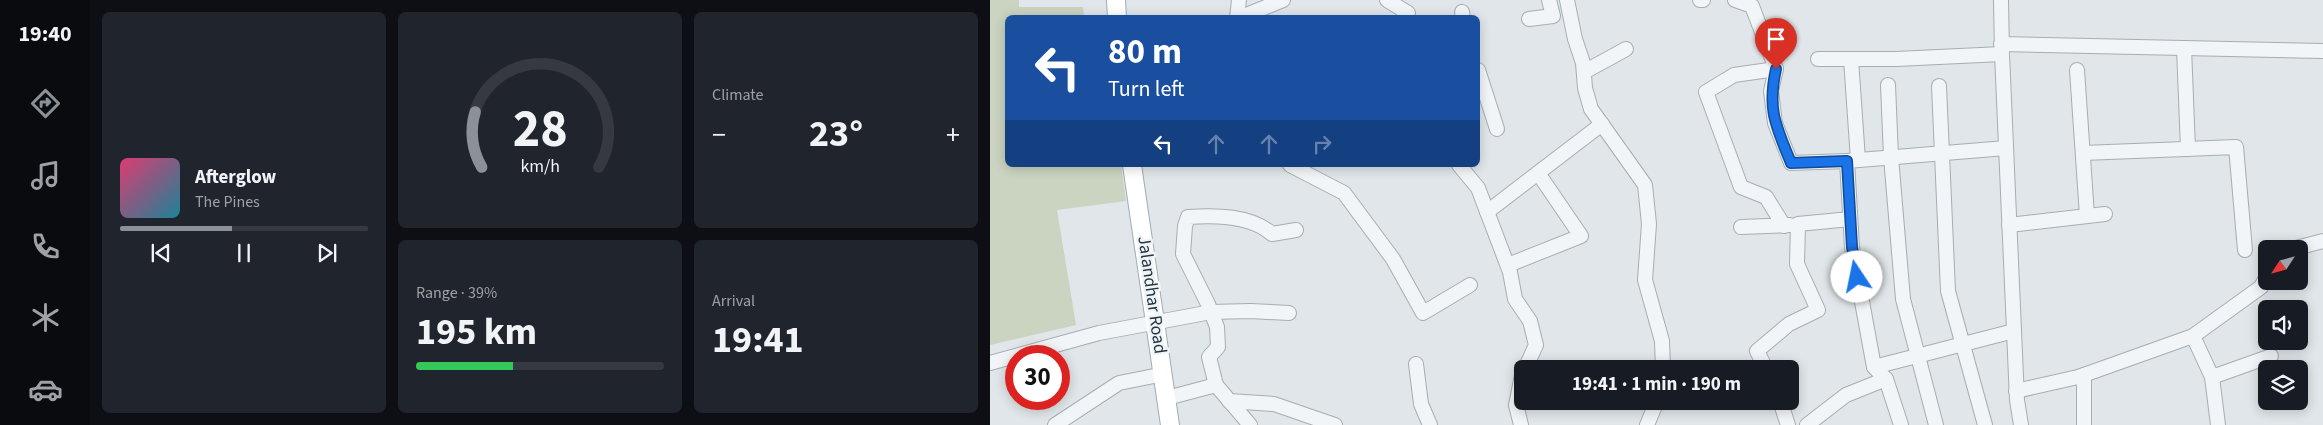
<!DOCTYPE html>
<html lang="en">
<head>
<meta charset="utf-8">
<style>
  body { margin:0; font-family:"Source Sans 3",sans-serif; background:#20242c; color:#f1f3f6; height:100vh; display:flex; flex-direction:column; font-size:19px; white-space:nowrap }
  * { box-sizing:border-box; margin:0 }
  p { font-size:16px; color:#9ea1a6 }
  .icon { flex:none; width:28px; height:28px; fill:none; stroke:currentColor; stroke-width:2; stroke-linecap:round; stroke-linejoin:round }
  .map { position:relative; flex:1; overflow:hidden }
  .sheet { display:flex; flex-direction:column; gap:12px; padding:12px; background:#0d0f14; width:900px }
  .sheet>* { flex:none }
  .banner { position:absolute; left:15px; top:15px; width:475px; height:152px; border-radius:8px; box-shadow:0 2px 12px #0003; background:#1a4fa0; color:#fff; overflow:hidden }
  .needle { width:32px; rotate:234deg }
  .buttons { position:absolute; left:1268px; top:240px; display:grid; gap:10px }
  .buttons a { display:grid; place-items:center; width:50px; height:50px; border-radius:8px; background:#171b24; box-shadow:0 2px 12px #0003; font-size:25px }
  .speed { position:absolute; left:15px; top:345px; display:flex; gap:10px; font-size:25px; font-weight:700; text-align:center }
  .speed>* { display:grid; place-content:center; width:65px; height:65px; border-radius:50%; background:#171b24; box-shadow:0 2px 12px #0003; line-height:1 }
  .speed .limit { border:8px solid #d22; background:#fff; color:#111 }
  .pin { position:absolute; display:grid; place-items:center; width:42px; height:42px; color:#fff; margin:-51px -21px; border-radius:50% 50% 50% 0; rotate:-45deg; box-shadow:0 0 5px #0007 }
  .pin .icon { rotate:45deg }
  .me { position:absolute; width:55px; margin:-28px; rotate:349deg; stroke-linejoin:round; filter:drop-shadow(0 0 4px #0008) }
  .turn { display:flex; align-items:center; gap:18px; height:105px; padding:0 20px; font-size:22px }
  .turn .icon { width:65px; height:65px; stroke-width:2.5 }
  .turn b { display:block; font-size:35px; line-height:42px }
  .lanes { display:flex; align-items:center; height:48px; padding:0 20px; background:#0003; justify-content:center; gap:25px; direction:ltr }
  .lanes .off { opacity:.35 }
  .big { font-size:38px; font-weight:700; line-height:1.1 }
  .sheet .tile { flex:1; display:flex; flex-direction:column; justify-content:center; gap:8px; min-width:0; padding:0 18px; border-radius:8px; background:#20242c }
  .sheet .dial { align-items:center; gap:0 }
  .dial svg { height:130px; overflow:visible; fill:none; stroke:#363941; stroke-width:7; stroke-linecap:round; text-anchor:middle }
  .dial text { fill:#f1f3f6; stroke:none }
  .song { display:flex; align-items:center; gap:15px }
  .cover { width:60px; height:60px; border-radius:8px; background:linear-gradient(135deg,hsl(340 70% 55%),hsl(190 70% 35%)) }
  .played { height:5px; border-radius:2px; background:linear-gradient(90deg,#8c9099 45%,#363941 45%) }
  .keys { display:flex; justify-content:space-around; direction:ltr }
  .heat { display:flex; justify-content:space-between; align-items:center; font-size:28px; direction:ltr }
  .charge { height:8px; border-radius:4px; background:linear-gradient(90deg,#34c759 39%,#363941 0) }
  .sheet .tiles { flex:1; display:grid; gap:12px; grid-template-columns:repeat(3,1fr) }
  .tile:first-child { grid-row:span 2 }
  .trip { position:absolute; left:524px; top:360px; width:285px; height:50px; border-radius:8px; background:#171b24; box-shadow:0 2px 12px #0003; font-weight:700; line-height:50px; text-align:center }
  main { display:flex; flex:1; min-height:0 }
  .dock { display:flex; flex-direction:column; width:90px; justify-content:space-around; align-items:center; background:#090b0e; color:#9ea1a6 }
  .dock .icon { width:35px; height:35px }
  .dock .active { color:#8c9099 }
  .dock b { font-size:22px; color:#f1f3f6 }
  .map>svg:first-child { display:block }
  .green { fill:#cad4c0 }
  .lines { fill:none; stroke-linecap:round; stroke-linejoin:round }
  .minor-casing { stroke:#a5aeb4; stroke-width:16 }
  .major-casing { stroke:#9eadb6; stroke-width:20 }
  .minor { stroke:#f2f5f7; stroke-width:14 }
  .major { stroke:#fff; stroke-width:18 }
  .route-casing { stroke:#114b97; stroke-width:12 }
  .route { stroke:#1a73e8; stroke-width:9 }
  .labels { text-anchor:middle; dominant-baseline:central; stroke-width:5; stroke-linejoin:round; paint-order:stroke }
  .street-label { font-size:18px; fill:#273742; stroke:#eff4f7 }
</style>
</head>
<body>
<main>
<nav class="dock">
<b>19:40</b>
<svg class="icon active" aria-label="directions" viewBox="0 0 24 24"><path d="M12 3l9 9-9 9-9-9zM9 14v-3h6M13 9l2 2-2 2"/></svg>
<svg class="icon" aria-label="music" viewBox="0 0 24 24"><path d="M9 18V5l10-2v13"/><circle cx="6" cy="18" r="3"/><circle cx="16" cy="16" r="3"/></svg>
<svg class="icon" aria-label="phone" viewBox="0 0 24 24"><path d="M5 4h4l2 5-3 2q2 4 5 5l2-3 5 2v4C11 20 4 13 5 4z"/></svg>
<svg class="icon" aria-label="climate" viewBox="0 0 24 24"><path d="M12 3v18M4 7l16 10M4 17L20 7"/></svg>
<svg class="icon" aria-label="car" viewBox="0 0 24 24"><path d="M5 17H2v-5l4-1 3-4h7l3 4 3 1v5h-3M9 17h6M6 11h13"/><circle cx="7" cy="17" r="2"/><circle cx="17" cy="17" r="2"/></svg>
</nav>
<section class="sheet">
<div class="tiles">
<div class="tile">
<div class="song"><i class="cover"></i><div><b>Afterglow</b><p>The Pines</p></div></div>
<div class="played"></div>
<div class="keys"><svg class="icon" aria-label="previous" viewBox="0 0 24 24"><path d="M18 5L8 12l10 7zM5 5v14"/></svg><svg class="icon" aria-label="pause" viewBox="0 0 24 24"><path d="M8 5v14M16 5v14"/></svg><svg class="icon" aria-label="next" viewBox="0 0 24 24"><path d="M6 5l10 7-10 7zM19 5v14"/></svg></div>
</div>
<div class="tile dial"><svg viewBox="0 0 100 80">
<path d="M14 69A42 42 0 1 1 86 69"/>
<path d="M14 69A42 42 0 0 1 10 35" stroke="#8c9099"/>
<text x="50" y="56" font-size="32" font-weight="700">28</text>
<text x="50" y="72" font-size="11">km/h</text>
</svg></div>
<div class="tile"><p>Climate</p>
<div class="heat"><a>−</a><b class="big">23°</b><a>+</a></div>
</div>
<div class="tile"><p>Range · 39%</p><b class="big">195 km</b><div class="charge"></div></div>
<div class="tile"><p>Arrival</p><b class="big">19:41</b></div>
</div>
</section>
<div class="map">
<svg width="1333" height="425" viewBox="0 0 1333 425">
  <rect width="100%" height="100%" fill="#e0e6e9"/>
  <polygon class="green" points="0,0 29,0 29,7 93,7 94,17 18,18 18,165 131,165 136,201 67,210 86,325 0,345"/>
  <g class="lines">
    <g class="minor-casing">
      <g id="minor">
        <polyline points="397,0 418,13"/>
        <polyline points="577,0 585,39 593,63 595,88 601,109 655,185 659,224 655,280 672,341 673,369"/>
        <polyline points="710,0 713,0"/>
        <polyline points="745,0 762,6 786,69 781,91 785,123 801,163 857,161"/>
        <polyline points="1011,0 1012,54 1027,400 1031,425"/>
        <polyline points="472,12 473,18"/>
        <polyline points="247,18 249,0"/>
        <polyline points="249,18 293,0"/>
        <polyline points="539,19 563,16 559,0"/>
        <polyline points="1011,44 1333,51"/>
        <polyline points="1194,48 1198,149"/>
        <polyline points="828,59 906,59 1012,54"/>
        <polyline points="861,59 868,160"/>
        <polyline points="786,69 744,75 716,92 751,187 776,197 794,226"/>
        <polyline points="488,70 507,129"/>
        <polyline points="1087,70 1097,216"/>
        <polyline points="594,72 636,49"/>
        <polyline points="898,85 901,157 913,299 946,425"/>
        <polyline points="949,86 958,291 995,425"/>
        <polyline points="1093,153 1246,147 1255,250"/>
        <polyline points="300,165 354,193 403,259 433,313 480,285"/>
        <polyline points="469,165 488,188 520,272 525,299 540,321 546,345 535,369"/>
        <polyline points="497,212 612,124"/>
        <polyline points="1019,225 1115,214"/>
        <polyline points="751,227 800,225"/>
        <polyline points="1302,249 1333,241"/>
        <polyline points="518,265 591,236 548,173"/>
        <polyline points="1203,336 1222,377 1228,425"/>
        <polyline points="0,363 109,333 221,312 260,311 299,313"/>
        <polyline points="426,364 431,404 440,425"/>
        <polyline points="884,367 1024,331"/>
        <polyline points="776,369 767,351 799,324 828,310 807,264 808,224 860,219"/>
        <polyline points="1222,377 1281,356"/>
        <path d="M226 385 219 357 228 347 227 327 218 304 193 254 195 226 198 217C225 215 261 215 282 234L306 230"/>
        <polyline points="1026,391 1088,377 1203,336 1271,287 1276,278"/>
        <polyline points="177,398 226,385 260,425"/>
        <polyline points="239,401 284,404 345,425"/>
        <polyline points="790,401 798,425"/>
        <polyline points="65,425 129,383 174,374"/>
        <polyline points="531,425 526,405 532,375"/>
        <polyline points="657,425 667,401"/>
        <polyline points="817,425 856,395 896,379"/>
        <polyline points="911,425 896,379 884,367 862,247 857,161 1016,148"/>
        <polyline points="1094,425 1094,375"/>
      </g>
    </g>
    <g class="major-casing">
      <g id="major">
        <polyline points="126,0 127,18"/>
        <polyline points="142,165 180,425"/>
      </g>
    </g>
    <use href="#minor" class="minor"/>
    <use href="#major" class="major"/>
  </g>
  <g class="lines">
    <g class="route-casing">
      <path id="route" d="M786 69C777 110 786 126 801 163L857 161 862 247 867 277"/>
    </g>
    <use href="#route" class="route"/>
  </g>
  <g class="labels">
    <g class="street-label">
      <text transform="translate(162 295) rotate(82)">Jalandhar Road</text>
    </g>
  </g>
</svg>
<div class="buttons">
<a><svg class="needle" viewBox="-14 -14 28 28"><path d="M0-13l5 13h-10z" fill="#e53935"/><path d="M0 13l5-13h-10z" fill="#9ea1a6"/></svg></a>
<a><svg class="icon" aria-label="sound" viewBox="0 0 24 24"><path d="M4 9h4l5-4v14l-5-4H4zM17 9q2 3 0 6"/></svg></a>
<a><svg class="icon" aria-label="layers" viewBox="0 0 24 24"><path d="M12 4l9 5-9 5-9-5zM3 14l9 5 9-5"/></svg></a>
</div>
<div class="speed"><div class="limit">30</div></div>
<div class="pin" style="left:786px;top:69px;background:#d93025"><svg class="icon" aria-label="arrive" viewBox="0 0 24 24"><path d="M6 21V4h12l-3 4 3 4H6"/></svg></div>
<svg class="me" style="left:867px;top:277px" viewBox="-20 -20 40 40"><circle r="19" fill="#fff"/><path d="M0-13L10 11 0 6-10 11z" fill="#1a73e8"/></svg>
<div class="trip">19:41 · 1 min · 190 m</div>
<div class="banner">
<div class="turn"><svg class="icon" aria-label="left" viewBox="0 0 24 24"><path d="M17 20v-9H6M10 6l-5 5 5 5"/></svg><div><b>80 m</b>Turn left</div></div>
<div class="lanes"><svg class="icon" aria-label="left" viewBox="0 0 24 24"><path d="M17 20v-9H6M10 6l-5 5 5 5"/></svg><svg class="icon off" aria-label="ahead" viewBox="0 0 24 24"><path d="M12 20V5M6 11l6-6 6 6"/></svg><svg class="icon off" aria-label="ahead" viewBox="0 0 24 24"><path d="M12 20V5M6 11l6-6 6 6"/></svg><svg class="icon off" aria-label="right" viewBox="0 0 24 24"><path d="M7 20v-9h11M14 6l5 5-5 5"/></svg></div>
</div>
</div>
</main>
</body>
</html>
